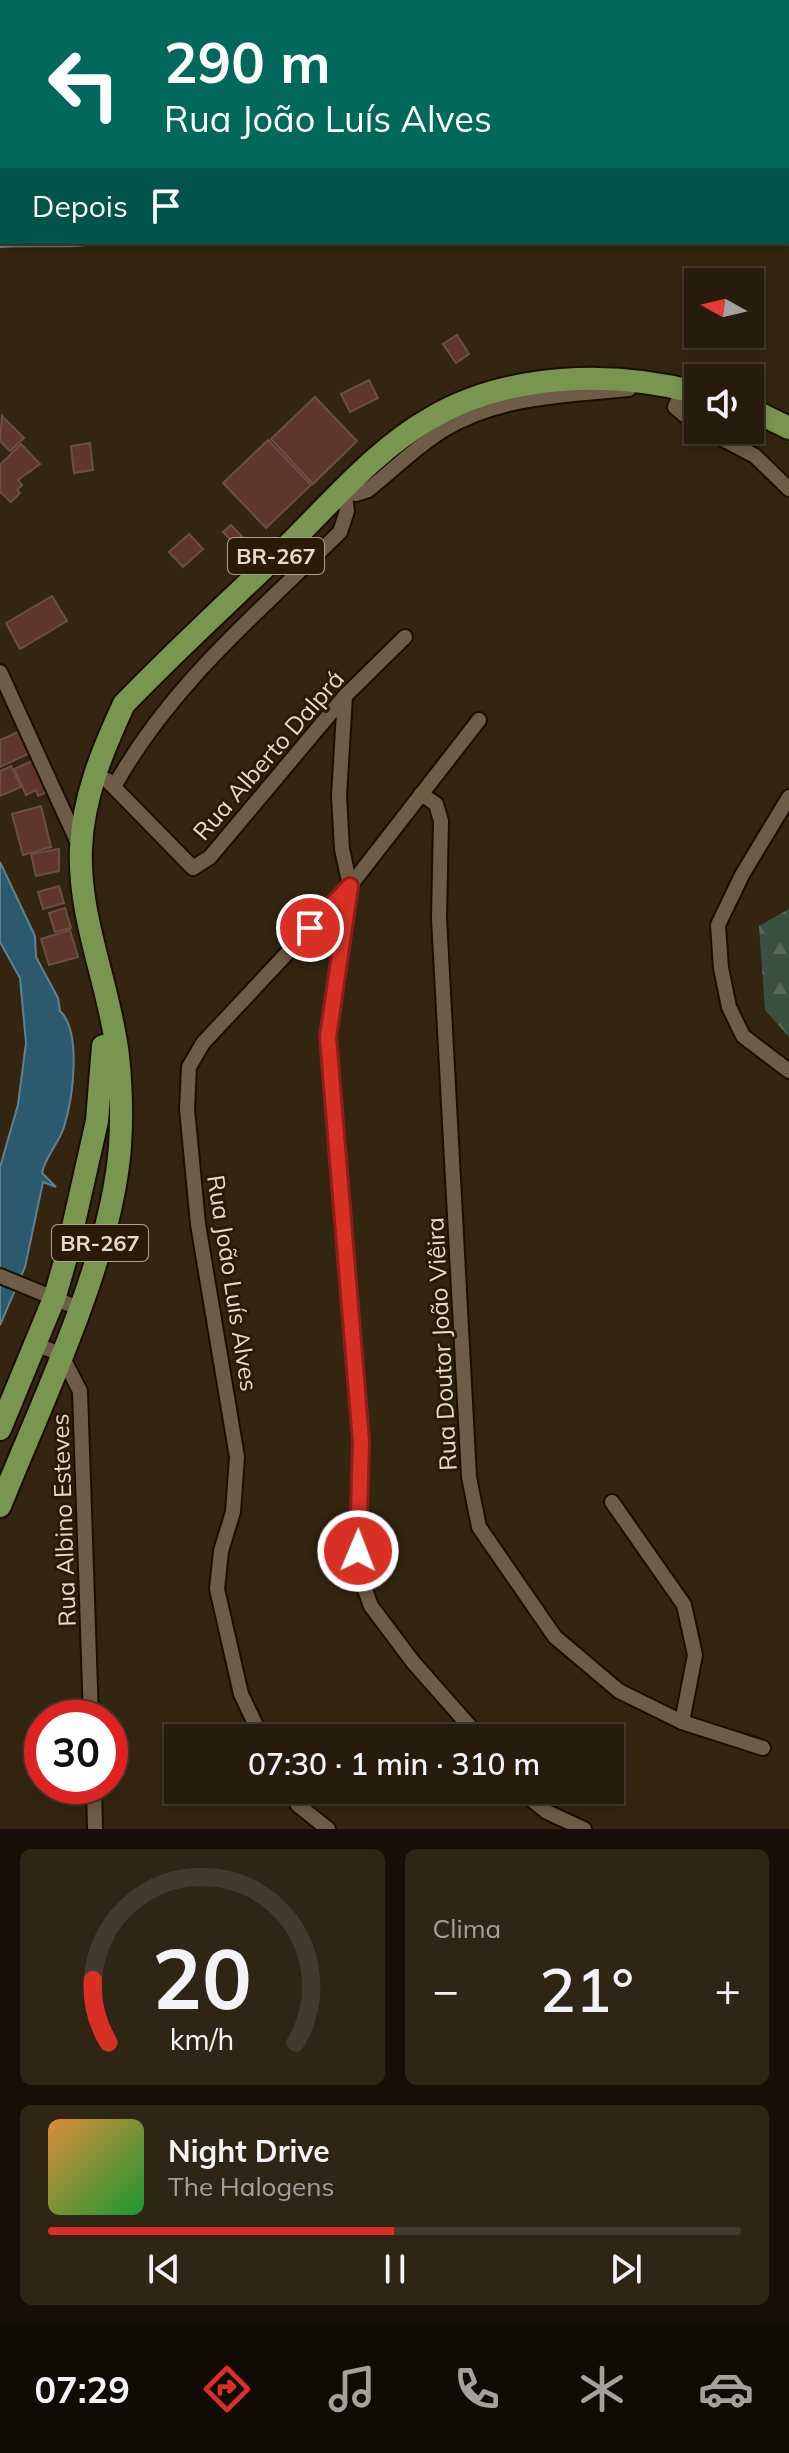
<!DOCTYPE html>
<html lang="pt">
<head>
<meta charset="utf-8">
<style>
  body { margin:0; font-family:Mulish,sans-serif; background:#2f2515; color:#f1f3f6; height:100vh; display:flex; flex-direction:column; font-size:30px; white-space:nowrap }
  * { box-sizing:border-box; margin:0 }
  p { font-size:26px; color:#a4a19d }
  .icon { flex:none; width:44px; height:44px; fill:none; stroke:currentColor; stroke-width:2; stroke-linecap:round; stroke-linejoin:round }
  .map { position:relative; height:1829px; overflow:hidden }
  .drawer { display:flex; flex-direction:column; gap:20px; padding:20px; background:#150f07; flex:1 }
  .drawer>* { flex:none }
  .guide { position:absolute; left:0px; top:0px; width:790px; height:244px; box-shadow:0 4px 12px #0003,0 0 0 2px #433a2d; background:#00695c; color:#fff; overflow:hidden }
  .needle { width:52px; rotate:278deg }
  .buttons { position:absolute; left:684px; top:268px; display:grid; gap:16px }
  .buttons a { display:grid; place-items:center; width:80px; height:80px; border-radius:0px; background:#271c0c; box-shadow:0 4px 12px #0003,0 0 0 2px #433a2d; font-size:40px }
  .speed { position:absolute; left:24px; top:1700px; display:flex; gap:16px; font-size:40px; font-weight:700; text-align:center }
  .speed>* { display:grid; place-content:center; width:104px; height:104px; border-radius:50%; background:#271c0c; box-shadow:0 4px 12px #0003,0 0 0 2px #433a2d; line-height:1 }
  .speed .limit { border:12px solid #d22; background:#fff; color:#111 }
  .pin { position:absolute; display:grid; place-items:center; width:68px; height:68px; color:#fff; margin:-34px; border:4px solid #fff; border-radius:50%; box-shadow:0 2px 8px #0007 }
  .me { position:absolute; width:88px; margin:-44px; rotate:1deg; stroke-linejoin:round; filter:drop-shadow(0 0 6px #0008) }
  .turn { display:flex; align-items:center; gap:28px; height:168px; padding:0 32px; font-size:36px }
  .turn .icon { width:104px; height:104px; stroke-width:2.5 }
  .turn b { display:block; font-size:56px; line-height:68px }
  .then { display:flex; align-items:center; height:76px; padding:0 32px; background:#0003; gap:16px; font-size:30px }
  .big { font-size:60px; font-weight:600; line-height:1.1 }
  .drawer .tile { flex:1; display:flex; flex-direction:column; justify-content:center; gap:12px; min-width:0; padding:0 28px; border-radius:12px; background:#2f2515 }
  .drawer .dial { align-items:center; gap:0 }
  .dial svg { height:208px; overflow:visible; fill:none; stroke:#433a2d; stroke-width:7; stroke-linecap:round; text-anchor:middle }
  .dial text { fill:#f1f3f6; stroke:none }
  .song { display:flex; align-items:center; gap:24px }
  .cover { width:96px; height:96px; border-radius:12px; background:linear-gradient(135deg,hsl(30 70% 55%),hsl(130 70% 35%)) }
  .played { height:8px; border-radius:4px; background:linear-gradient(90deg,#d93025 50%,#433a2d 50%) }
  .keys { display:flex; justify-content:space-around; direction:ltr }
  .heat { display:flex; justify-content:space-between; align-items:center; font-size:44px; direction:ltr }
  .drawer .tiles { flex:1; display:grid; gap:20px; grid-template-columns:1fr 1fr }
  .tile:last-child { grid-column:span 2 }
  .trip { position:absolute; left:164px; top:1724px; width:460px; height:80px; border-radius:0px; background:#271c0c; box-shadow:0 4px 12px #0003,0 0 0 2px #433a2d; font-weight:600; line-height:80px; text-align:center }
  .tabs { display:flex; height:128px; justify-content:space-around; align-items:center; background:#100b05; color:#a4a19d }
  .tabs .icon { width:56px; height:56px }
  .tabs .active { color:#d93025 }
  .tabs b { font-size:36px; color:#f1f3f6 }
  .map>svg:first-child { display:block }
  .forest { fill:url(#forest-firs) }
  .water { fill:#2b5a6f; stroke:#63818c; stroke-width:2 }
  .building { fill:#5f362c; stroke:#6a4e47; stroke-width:2 }
  .lines { fill:none; stroke-linecap:round; stroke-linejoin:round }
  .minor-casing { stroke:#1b0d00; stroke-width:18 }
  .trunk-casing { stroke:#1b0d00; stroke-width:26 }
  .minor { stroke:#6e5c46; stroke-width:14 }
  .trunk { stroke:#789650; stroke-width:22 }
  .rail { stroke:#c6bbae; stroke-width:5; stroke-dasharray:10 10; stroke-linecap:butt }
  .route-casing { stroke:#8d1f18; stroke-width:20 }
  .route { stroke:#d93025; stroke-width:14 }
  .labels { text-anchor:middle; dominant-baseline:central; stroke-width:6; stroke-linejoin:round; paint-order:stroke }
  .shield { fill:#2a1b07; stroke:#ada193; stroke-width:2 }
  .shield-label { font-size:22px; font-weight:bold; fill:#e5dbcf }
  .street-label { font-size:24px; fill:#e5dbcf; stroke:#2a1b07 }
</style>
</head>
<body>
<div class="map">
<svg width="789" height="1829" viewBox="0 0 789 1829">
  <defs>
    <pattern id="forest-firs" width="22" height="20" patternUnits="userSpaceOnUse" patternTransform="scale(2)"><rect width="22" height="20" fill="#3a5142"/><path d="M5 1l3.5 6h-7zM16 11l3.5 6h-7z" fill="#56695c"/></pattern>
  </defs>
  <rect width="100%" height="100%" fill="#342510"/>
  <polygon class="forest" points="789,909 789,1037 765,1010 759,926"/>
  <g class="water">
    <path d="M0 200 2 242H104C70 250 36 244 0 247Z"/>
    <path d="M0 862 35 936 36 957 58 998 60 1011C82 1032 73 1098 64 1127 59 1143 45 1157 42 1173L56 1187 43 1182 25 1267 0 1325V1167L18 1105 26 1043 20 978 0 942Z"/>
  </g>
  <g class="building">
    <polygon points="457,335 469,354 456,363 443,344"/>
    <polygon points="369,380 378,398 350,412 341,394"/>
    <polygon points="315,397 357,441 313,484 271,439"/>
    <polygon points="2,416 24,438 10,451 0,441"/>
    <polygon points="268,440 311,485 266,528 223,483"/>
    <polygon points="90,443 93,470 74,473 71,446"/>
    <polygon points="21,444 40,464 18,480 22,485 17,490 20,493 11,502 0,492 0,465"/>
    <polygon points="231,525 248,543 241,551 223,532"/>
    <polygon points="189,534 203,549 183,567 169,552"/>
    <polygon points="52,596 67,621 20,649 6,623"/>
    <polygon points="20,731 30,753 0,767 0,740"/>
    <polygon points="35,760 49,791 38,796 36,790 26,795 14,769"/>
    <polygon points="11,766 21,787 0,796 0,771"/>
    <polygon points="41,806 51,847 23,855 12,814"/>
    <polygon points="59,849 59,871 36,876 31,854"/>
    <polygon points="59,886 64,903 43,909 38,892"/>
    <polygon points="65,908 71,928 55,932 49,913"/>
    <polygon points="70,930 78,957 49,965 41,939"/>
  </g>
  <g class="lines">
    <g class="minor-casing">
      <g id="minor">
        <polyline points="684,389 675,407 698,426"/>
        <polyline points="706,430 755,456 789,489"/>
        <polyline points="0,672 78,843"/>
        <polyline points="345,696 339,796 342,849 350,886 328,1037 361,1441 358,1551 361,1579 371,1606 413,1662 480,1738"/>
        <polyline points="107,780 193,868 210,857 345,696 405,637"/>
        <path d="M114 787C170 685 258 613 340 532L347 511 344 490 356 494 368 490C393 470 418 445 445 429 499 396 569 395 629 389"/>
        <polyline points="421,794 436,804 441,821 439,918 469,1477 479,1527 555,1637 619,1691 682,1722 763,1748"/>
        <polyline points="789,797 742,875 718,925 721,968 729,1007 743,1036 789,1071"/>
        <polyline points="0,1276 78,1308"/>
        <polyline points="34,1344 61,1354 80,1391 91,1718"/>
        <polyline points="612,1502 684,1605 695,1655 682,1722"/>
        <polyline points="262,1738 241,1694 217,1589 221,1551 233,1512 237,1457 198,1224 187,1109 189,1067 203,1043 350,886 479,720"/>
        <polyline points="94,1786 95,1829"/>
        <polyline points="289,1790 298,1805 328,1829"/>
        <polyline points="520,1790 547,1812 584,1829"/>
      </g>
    </g>
    <g class="trunk-casing">
      <g id="trunk">
        <polyline points="750,409 789,428"/>
        <polyline points="0,1429 55,1296 66,1258 97,1121 103,1046"/>
        <path d="M0 1506C42 1401 112 1259 120 1146 122 1117 121 1085 118 1056 110 986 78 919 81 848 83 797 103 749 124 704 176 650 232 599 286 547 331 503 376 449 431 418 508 373 613 370 698 393"/>
      </g>
    </g>
    <use href="#minor" class="minor"/>
    <use href="#trunk" class="trunk"/>
    <g class="rail">
      <polyline points="788,72 789,72"/>
      <polyline points="0,80 2,80"/>
    </g>
  </g>
  <g class="lines">
    <g class="route-casing">
      <polyline id="route" points="310,928 350,886 328,1037 361,1441 358,1551"/>
    </g>
    <use href="#route" class="route"/>
  </g>
  <g class="labels">
    <g class="shield">
      <rect x="228" y="538" width="96" height="36" rx="6"/>
      <rect x="52" y="1225" width="96" height="36" rx="6"/>
    </g>
    <g class="shield-label">
      <text x="276" y="556">BR-267</text>
      <text x="100" y="1243">BR-267</text>
    </g>
    <g class="street-label">
      <text transform="translate(268 755) rotate(-49)">Rua Alberto Dalprá</text>
      <text transform="translate(233 1283) rotate(81)">Rua João Luís Alves</text>
      <text transform="translate(441 1344) rotate(-93)">Rua Doutor João Viêira</text>
      <text transform="translate(63 1520) rotate(-92)">Rua Albino Esteves</text>
    </g>
  </g>
</svg>
<div class="buttons">
<a><svg class="needle" viewBox="-14 -14 28 28"><path d="M0-13l5 13h-10z" fill="#e53935"/><path d="M0 13l5-13h-10z" fill="#a4a19d"/></svg></a>
<a><svg class="icon" aria-label="sound" viewBox="0 0 24 24"><path d="M4 9h4l5-4v14l-5-4H4zM17 9q2 3 0 6"/></svg></a>
</div>
<div class="speed"><div class="limit">30</div></div>
<div class="pin" style="left:310px;top:928px;background:#d93025"><svg class="icon" aria-label="arrive" viewBox="0 0 24 24"><path d="M6 21V4h12l-3 4 3 4H6"/></svg></div>
<svg class="me" style="left:358px;top:1551px" viewBox="-20 -20 40 40"><circle r="17" fill="#d93025" stroke="#fff" stroke-width="3"/><path d="M0-11L8 9 0 5-8 9z" fill="#fff"/></svg>
<div class="trip">07:30 · 1 min · 310 m</div>
<div class="guide">
<div class="turn"><svg class="icon" aria-label="left" viewBox="0 0 24 24"><path d="M17 20v-9H6M10 6l-5 5 5 5"/></svg><div><b>290 m</b>Rua João Luís Alves</div></div>
<div class="then">Depois<svg class="icon" aria-label="arrive" viewBox="0 0 24 24"><path d="M6 21V4h12l-3 4 3 4H6"/></svg></div>
</div>
</div>
<section class="drawer">
<div class="tiles">
<div class="tile dial"><svg viewBox="0 0 100 80">
<path d="M14 69A42 42 0 1 1 86 69"/>
<path d="M14 69A42 42 0 0 1 8 45" stroke="#d93025"/>
<text x="50" y="56" font-size="32" font-weight="700">20</text>
<text x="50" y="72" font-size="11">km/h</text>
</svg></div>
<div class="tile"><p>Clima</p>
<div class="heat"><a>−</a><b class="big">21°</b><a>+</a></div>
</div>
<div class="tile">
<div class="song"><i class="cover"></i><div><b>Night Drive</b><p>The Halogens</p></div></div>
<div class="played"></div>
<div class="keys"><svg class="icon" aria-label="previous" viewBox="0 0 24 24"><path d="M18 5L8 12l10 7zM5 5v14"/></svg><svg class="icon" aria-label="pause" viewBox="0 0 24 24"><path d="M8 5v14M16 5v14"/></svg><svg class="icon" aria-label="next" viewBox="0 0 24 24"><path d="M6 5l10 7-10 7zM19 5v14"/></svg></div>
</div>
</div>
</section>
<nav class="tabs">
<b>07:29</b>
<svg class="icon active" aria-label="directions" viewBox="0 0 24 24"><path d="M12 3l9 9-9 9-9-9zM9 14v-3h6M13 9l2 2-2 2"/></svg>
<svg class="icon" aria-label="music" viewBox="0 0 24 24"><path d="M9 18V5l10-2v13"/><circle cx="6" cy="18" r="3"/><circle cx="16" cy="16" r="3"/></svg>
<svg class="icon" aria-label="phone" viewBox="0 0 24 24"><path d="M5 4h4l2 5-3 2q2 4 5 5l2-3 5 2v4C11 20 4 13 5 4z"/></svg>
<svg class="icon" aria-label="climate" viewBox="0 0 24 24"><path d="M12 3v18M4 7l16 10M4 17L20 7"/></svg>
<svg class="icon" aria-label="car" viewBox="0 0 24 24"><path d="M5 17H2v-5l4-1 3-4h7l3 4 3 1v5h-3M9 17h6M6 11h13"/><circle cx="7" cy="17" r="2"/><circle cx="17" cy="17" r="2"/></svg>
</nav>
</body>
</html>
